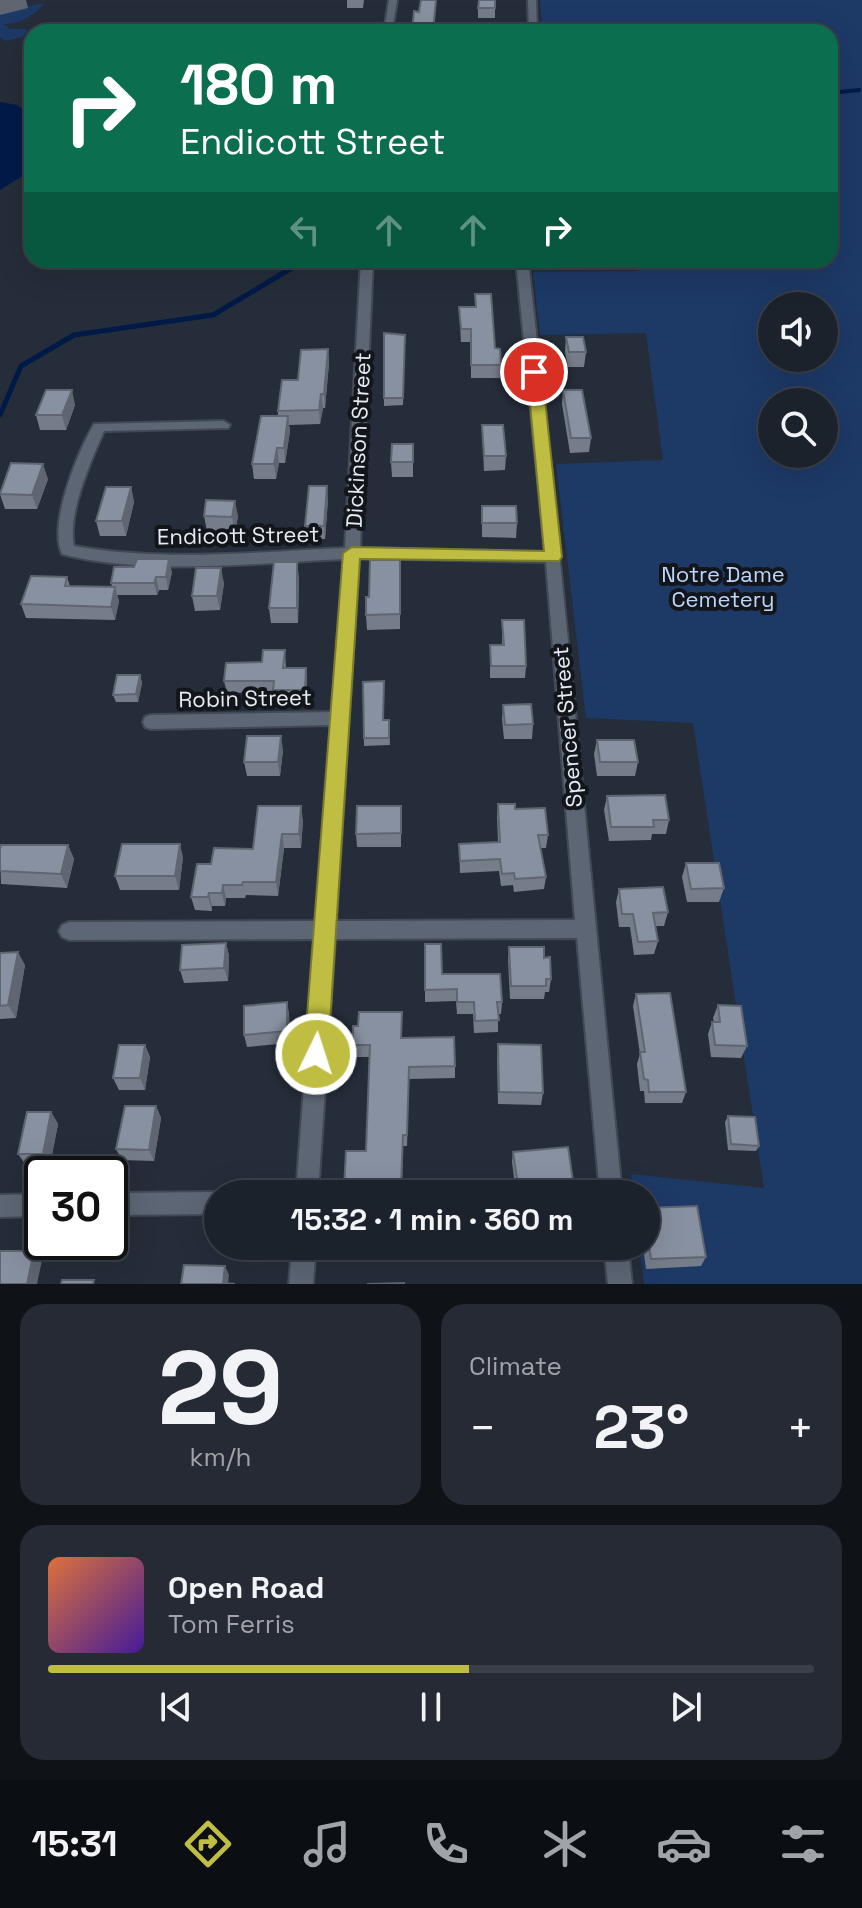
<!DOCTYPE html>
<html lang="en">
<head>
<meta charset="utf-8">
<style>
  body { margin:0; font-family:"Space Grotesk",sans-serif; background:#252a34; color:#f1f3f6; height:100vh; display:flex; flex-direction:column; font-size:30px; white-space:nowrap }
  * { box-sizing:border-box; margin:0 }
  p { font-size:26px; color:#a0a4a9 }
  .icon { flex:none; width:44px; height:44px; fill:none; stroke:currentColor; stroke-width:2; stroke-linecap:round; stroke-linejoin:round }
  .map { position:relative; height:1284px; overflow:hidden }
  .sheet { display:flex; flex-direction:column; gap:20px; padding:20px; background:#0f1318; flex:1 }
  .sheet>* { flex:none }
  .banner { position:absolute; left:24px; top:24px; width:814px; height:244px; border-radius:24px; box-shadow:0 8px 32px #0002,0 0 0 2px #3a3f48; background:#0b6e4f; color:#fff; overflow:hidden }
  .controls { position:absolute; left:758px; top:292px; display:grid; gap:16px }
  .controls a { display:grid; place-items:center; width:80px; height:80px; border-radius:50%; background:#1c222c; box-shadow:0 8px 32px #0002,0 0 0 2px #3a3f48; font-size:40px }
  .speed { position:absolute; left:24px; top:1156px; display:flex; gap:16px; font-size:40px; font-weight:700; text-align:center }
  .speed>* { display:grid; place-content:center; width:104px; height:104px; border-radius:50%; background:#1c222c; box-shadow:0 8px 32px #0002,0 0 0 2px #3a3f48; line-height:1 }
  .speed .limit { border:4px solid #111; border-radius:12px; background:#fff; color:#111 }
  .pin { position:absolute; display:grid; place-items:center; width:68px; height:68px; color:#fff; margin:-34px; border:4px solid #fff; border-radius:50%; box-shadow:0 2px 8px #0007 }
  .me { position:absolute; width:88px; margin:-44px; rotate:4deg; stroke-linejoin:round; filter:drop-shadow(0 0 6px #0008) }
  .turn { display:flex; align-items:center; gap:28px; height:168px; padding:0 24px; font-size:36px }
  .turn .icon { width:104px; height:104px; stroke-width:2.5 }
  .turn b { display:block; font-size:56px; line-height:68px }
  .lanes { display:flex; align-items:center; height:76px; padding:0 24px; background:#0003; justify-content:center; gap:40px; direction:ltr }
  .lanes .off { opacity:.35 }
  .big { font-size:60px; font-weight:600; line-height:1.1 }
  .sheet .tile { flex:1; display:flex; flex-direction:column; justify-content:center; gap:12px; min-width:0; padding:0 28px; border-radius:24px; background:#252a34 }
  .sheet .dial { align-items:center; gap:0 }
  .dial b { font-size:104px; line-height:1 }
  .song { display:flex; align-items:center; gap:24px }
  .cover { width:96px; height:96px; border-radius:12px; background:linear-gradient(135deg,hsl(20 70% 55%),hsl(260 70% 35%)) }
  .played { height:8px; border-radius:4px; background:linear-gradient(90deg,#bfbe42 55%,#3a3f48 55%) }
  .keys { display:flex; justify-content:space-around; direction:ltr }
  .heat { display:flex; justify-content:space-between; align-items:center; font-size:44px; direction:ltr }
  .sheet .tiles { flex:1; display:grid; gap:20px; grid-template-columns:1fr 1fr }
  .tile:last-child { grid-column:span 2 }
  .trip { position:absolute; left:204px; top:1180px; width:456px; height:80px; border-radius:40px; background:#1c222c; box-shadow:0 8px 32px #0002,0 0 0 2px #3a3f48; font-weight:600; line-height:80px; text-align:center }
  .tab-bar { display:flex; height:128px; justify-content:space-around; align-items:center; background:#0b0e12; color:#a0a4a9 }
  .tab-bar .icon { width:56px; height:56px }
  .tab-bar .current { color:#bfbe42 }
  .tab-bar b { font-size:36px; color:#f1f3f6 }
  .map>svg:first-child { display:block }
  .green { fill:#1d3966; fill-rule:evenodd }
  .water { fill:#001a48 }
  .lines { fill:none; stroke-linecap:round; stroke-linejoin:round }
  .stream-far1 { stroke:#001a48; stroke-width:4 }
  .stream { stroke:#001a48; stroke-width:5 }
  .street-casing { stroke:#424954; stroke-width:4 }
  .street { fill:#5d6675; fill-rule:evenodd }
  .wall { fill:#757d8a }
  .shaded-wall { fill:#5f6671 }
  .building { fill:#8891a1; stroke:#5f6671; stroke-width:2 }
  .route { fill:#bfbe42; stroke:#7c7c2b; stroke-width:2 }
  .labels { text-anchor:middle; dominant-baseline:central; stroke-width:8; stroke-linejoin:round; paint-order:stroke }
  .street-label { font-size:22px; fill:#e6ebf4; stroke:#12161b }
  .park-label { font-size:22px; fill:#bed6fc; stroke:#12161b }
</style>
</head>
<body>
<div class="map">
<svg width="862" height="1284" viewBox="0 0 862 1284">
  <rect width="100%" height="100%" fill="#252d3a"/>
  <g class="green">
    <path d="M540 0H862V1284H644L639 1246H646V1194H633L631 1174 764 1188 693 723 586 718 556 464 663 460 646 333 540 335 533 272 638 271 637 260H830V32H542ZM772 306H824V358H772ZM772 402H824V454H772Z"/>
    <path d="M44 3C37 14 19 25 2 24L9 27 7 29H28L23 37 6 41 0 37V13Z"/>
  </g>
  <polygon class="water" points="0,102 17,105 32,115 32,170 0,190"/>
  <g class="lines">
    <polyline class="stream-far1" points="830,93 859,90"/>
    <polyline class="stream" points="0,415 21,366 74,335 213,315 305,260"/>
    <g class="street-casing">
      <g id="street">
        <polygon points="389,0 397,0 392,32 384,32"/>
        <polygon points="528,0 536,0 537,32 529,32"/>
        <path d="M361 260H373L360 548 545 552 516 260H528C563 571 591 883 622 1194H600L577 938 335 939 318 1194H296L315 939 69 940 62 937 59 931 62 925 69 922 317 921 331 725 151 729 145 727 143 722 145 717 151 715 332 712 344 559C258 563 144 576 62 554 48 523 78 452 94 424L223 421 230 425 228 428 104 431C91 461 67 514 74 546 163 562 255 552 345 548ZM359 558 546 562 575 920 336 921Z"/>
        <polygon points="218,1192 224,1194 218,1194 218,1214 110,1215 110,1193"/>
        <polygon points="42,1194 42,1216 0,1217 0,1195"/>
        <polygon points="292,1246 316,1246 313,1284 289,1284"/>
        <polygon points="604,1246 628,1246 632,1284 608,1284"/>
      </g>
    </g>
    <use href="#street" class="street"/>
  </g>
  <g class="wall">
    <polygon points="347,0 364,0 363,8 347,8"/>
    <rect x="478" y="0" width="17" height="18"/>
    <polygon points="475,294 501,365 500,378 471,378 471,342 461,342 459,307 475,307"/>
    <polygon points="384,333 405,335 403,405 384,406"/>
    <polygon points="566,337 586,352 584,367 568,367 565,352"/>
    <polygon points="328,349 329,363 325,408 323,408 320,424 289,425 290,431 285,463 279,463 276,479 254,479 252,464 278,416 278,411 298,380"/>
    <polygon points="563,390 591,438 589,452 570,453 562,404"/>
    <polygon points="75,405 66,430 40,430 36,415"/>
    <polygon points="482,425 506,456 505,470 484,471"/>
    <polygon points="413,444 413,477 392,477 391,462"/>
    <polygon points="48,479 37,509 5,509 0,494"/>
    <polygon points="131,487 134,502 126,536 100,536 96,521"/>
    <polygon points="328,499 325,539 306,539 305,526"/>
    <polygon points="482,506 517,523 516,538 482,537"/>
    <polygon points="204,516 238,516 235,532 207,531"/>
    <polygon points="400,560 400,629 367,630 366,615 369,597"/>
    <polygon points="172,572 168,590 159,590 157,595 117,595 119,601 115,620 26,618 21,604 67,577 70,586 112,587 111,583"/>
    <polygon points="299,577 298,623 271,623 269,608"/>
    <polygon points="224,583 220,610 195,611 192,596"/>
    <polygon points="502,620 526,666 525,678 490,678 490,645 502,645"/>
    <polygon points="285,650 286,668 306,668 307,679 307,701 275,702 273,692 227,693 224,681"/>
    <polygon points="140,675 142,683 138,702 116,702 113,695"/>
    <polygon points="363,682 383,720 389,720 390,745 364,746"/>
    <polygon points="503,705 533,724 532,739 504,739 502,719"/>
    <polygon points="597,740 638,762 635,776 597,776 594,754"/>
    <polygon points="283,750 280,776 247,776 244,762"/>
    <polygon points="607,796 669,820 666,834 652,834 651,840 609,841 604,810"/>
    <polygon points="498,804 515,809 548,835 546,848 540,848 546,877 544,889 514,892 513,885 501,886 499,871 460,873 459,844 498,842 497,817"/>
    <polygon points="401,806 401,847 357,847 356,834"/>
    <polygon points="303,820 301,848 284,848 278,896 246,895 245,898 226,898 225,906 212,906 212,911 195,910 191,897 211,864 253,849"/>
    <polygon points="68,845 74,859 67,888 1,884 0,849"/>
    <polygon points="183,857 179,890 120,890 115,876"/>
    <polygon points="686,863 724,888 719,902 687,902 682,877"/>
    <polygon points="619,889 668,912 664,926 655,926 658,941 654,954 634,955 630,927 619,927 616,902"/>
    <polygon points="226,943 229,956 228,981 184,983 180,970"/>
    <polygon points="425,944 442,974 502,1002 501,1014 498,1014 498,1032 474,1033 473,1014 457,1014 456,1001 425,1002"/>
    <polygon points="509,947 544,958 551,979 549,992 545,992 544,999 510,999 508,960"/>
    <polygon points="0,953 25,965 16,1018 0,1019"/>
    <polygon points="636,994 686,1092 682,1103 645,1103 644,1091 640,1091 637,1064 640,1054 633,1006"/>
    <polygon points="287,1002 289,1014 290,1043 247,1047 244,1035"/>
    <polygon points="718,1005 747,1046 741,1058 711,1057 708,1034 712,1022 714,1022 713,1018"/>
    <polygon points="402,1038 455,1066 455,1078 409,1079 407,1146 403,1146 402,1194 345,1194 344,1187 366,1151 369,1057 354,1057 353,1045"/>
    <polygon points="498,1044 543,1093 541,1105 498,1104 497,1056"/>
    <polygon points="145,1045 150,1057 145,1090 119,1090 113,1078"/>
    <polygon points="156,1106 161,1118 154,1161 122,1160 116,1149"/>
    <polygon points="51,1112 58,1124 50,1165 26,1165 18,1154"/>
    <polygon points="728,1116 759,1146 756,1151 728,1150 725,1122"/>
    <polygon points="513,1152 573,1181 570,1192 543,1194 516,1194 512,1162"/>
    <polygon points="646,1208 706,1257 701,1266 646,1269 643,1246 646,1246"/>
  </g>
  <g class="shaded-wall">
    <polygon points="0,0 26,0 28,8 0,15"/>
    <polygon points="328,349 329,363 325,408 324,394"/>
    <polygon points="72,390 75,405 66,430 62,415"/>
    <polygon points="321,394 323,408 320,424 319,410"/>
    <polygon points="288,416 290,431 285,463 284,448"/>
    <polygon points="277,448 279,463 276,479 274,464"/>
    <polygon points="43,464 48,479 37,509 32,495"/>
    <polygon points="327,486 328,499 325,539 324,526"/>
    <polygon points="131,487 134,502 126,536 122,521"/>
    <polygon points="235,501 238,516 235,532 232,517"/>
    <polygon points="169,559 172,572 168,590 166,577"/>
    <polygon points="297,562 299,577 298,623 297,608"/>
    <polygon points="221,568 224,583 220,610 217,596"/>
    <polygon points="156,577 159,590 157,595 154,583"/>
    <polygon points="115,587 119,601 115,620 111,607"/>
    <polygon points="306,668 307,679 307,701 305,690"/>
    <polygon points="140,675 142,683 138,702 136,694"/>
    <polygon points="281,736 283,750 280,776 278,762"/>
    <polygon points="301,806 303,820 301,848 299,834"/>
    <polygon points="282,834 284,848 278,896 276,882"/>
    <polygon points="180,844 183,857 179,890 175,876"/>
    <polygon points="68,845 74,859 67,888 61,874"/>
    <polygon points="223,885 226,898 225,906 222,893"/>
    <polygon points="209,893 212,906 212,911 208,897"/>
    <polygon points="226,943 229,956 228,981 224,968"/>
    <polygon points="18,952 25,965 16,1018 8,1005"/>
    <polygon points="287,1002 289,1014 290,1043 287,1031"/>
    <polygon points="145,1045 150,1057 145,1090 140,1078"/>
    <polygon points="156,1106 161,1118 154,1161 149,1150"/>
    <polygon points="51,1112 58,1124 50,1165 43,1154"/>
    <polygon points="34,1251 42,1260 37,1284 27,1284"/>
    <polygon points="225,1266 229,1275 228,1284 223,1283"/>
  </g>
  <g class="building">
    <polygon points="421,0 436,0 433,32 412,32 414,11 419,12"/>
    <polygon points="479,0 495,0 495,8 478,8"/>
    <polygon points="339,24 354,24 354,32 337,32"/>
    <polygon points="475,294 491,294 495,348 500,349 501,365 471,365 471,329 461,329 459,307 476,307"/>
    <polygon points="384,333 405,335 403,398 384,398"/>
    <polygon points="566,337 583,337 586,352 569,352"/>
    <polygon points="328,349 324,394 321,394 319,410 278,411 282,380 298,380 301,350"/>
    <polygon points="46,390 72,390 62,415 36,415"/>
    <polygon points="563,390 582,390 591,438 571,438"/>
    <polygon points="261,416 288,416 284,448 277,448 274,464 252,464"/>
    <polygon points="482,425 503,425 506,456 484,456"/>
    <polygon points="392,444 413,444 413,462 391,462"/>
    <polygon points="11,463 43,464 32,495 0,494"/>
    <polygon points="309,486 327,486 324,526 305,526"/>
    <polygon points="106,487 131,487 122,521 96,521"/>
    <polygon points="206,500 235,501 232,517 204,516"/>
    <polygon points="482,506 516,506 517,523 482,523"/>
    <polygon points="137,559 169,559 166,577 156,577 154,583 111,583 114,567 134,567"/>
    <polygon points="370,560 400,560 400,614 366,615 366,597 369,597"/>
    <polygon points="274,562 297,562 297,608 269,608"/>
    <polygon points="196,568 221,568 217,596 192,596"/>
    <polygon points="31,576 67,577 65,586 115,587 111,607 21,604"/>
    <polygon points="502,620 524,620 526,666 491,666 490,645 504,645"/>
    <polygon points="263,650 285,650 283,668 306,668 305,690 273,690 274,681 224,681 226,663 262,662"/>
    <polygon points="117,675 140,675 136,694 113,695"/>
    <polygon points="384,681 383,720 389,720 389,738 364,738 363,682"/>
    <polygon points="531,704 533,724 505,725 503,705"/>
    <polygon points="247,736 281,736 278,762 244,762"/>
    <polygon points="597,740 634,740 638,762 600,762"/>
    <polygon points="665,795 669,820 653,820 654,827 611,827 607,796"/>
    <polygon points="498,804 515,804 515,809 545,808 548,835 538,835 546,877 515,879 514,873 502,874 500,859 460,861 459,844 500,842"/>
    <polygon points="258,806 301,806 299,834 282,834 276,882 243,882 242,885 223,885 222,893 209,893 208,897 191,897 197,864 211,864 214,848 253,849"/>
    <polygon points="357,806 401,806 401,833 356,834"/>
    <polygon points="122,844 180,844 175,876 115,876"/>
    <polygon points="1,845 68,845 61,874 0,871 0,849"/>
    <polygon points="686,863 719,863 724,888 691,889"/>
    <polygon points="663,887 668,912 653,913 658,941 638,942 633,914 622,914 619,889"/>
    <polygon points="226,943 224,968 180,970 182,945"/>
    <polygon points="425,944 441,944 442,974 500,974 502,1002 497,1002 499,1020 475,1021 474,1002 457,1002 457,989 425,990"/>
    <polygon points="509,947 544,947 544,958 550,957 551,979 546,979 546,986 511,986"/>
    <polygon points="18,952 8,1005 0,1006 0,953"/>
    <polygon points="670,993 686,1092 649,1092 648,1080 644,1079 640,1052 645,1052 636,994"/>
    <polygon points="287,1002 287,1031 244,1035 244,1006"/>
    <polygon points="718,1005 741,1006 747,1046 715,1045 712,1022 720,1022"/>
    <polygon points="359,1012 402,1012 401,1038 454,1037 455,1066 409,1067 407,1135 403,1135 401,1186 344,1187 346,1151 366,1151 370,1045 353,1045 353,1026 358,1026"/>
    <polygon points="498,1044 541,1045 543,1093 499,1092"/>
    <polygon points="119,1045 145,1045 140,1078 113,1078"/>
    <polygon points="125,1106 156,1106 149,1150 116,1149"/>
    <polygon points="27,1112 51,1112 43,1154 18,1154"/>
    <polygon points="728,1116 755,1117 759,1146 731,1144"/>
    <polygon points="568,1147 573,1181 518,1186 513,1152"/>
    <polygon points="697,1206 706,1257 651,1259 646,1227 646,1208"/>
    <polygon points="0,1251 34,1251 27,1284 0,1284"/>
    <polygon points="184,1265 225,1266 223,1283 235,1284 181,1284"/>
    <polygon points="62,1280 94,1280 93,1284 61,1284"/>
    <polygon points="404,1283 404,1284 367,1284"/>
  </g>
  <polygon class="route" points="534,367 542,372 562,557 559,561 360,559 328,1054 325,1062 316,1065 308,1062 304,1054 343,553 352,547 544,551 527,372"/>
  <g class="labels">
    <g class="street-label">
      <text transform="translate(358 440) rotate(-87)">Dickinson Street</text>
      <text transform="translate(238 535) rotate(-1)">Endicott Street</text>
      <text transform="translate(245 698) rotate(-1)">Robin Street</text>
      <text transform="translate(567 727) rotate(-95)">Spencer Street</text>
    </g>
    <g class="park-label">
      <text x="723" y="574">Notre Dame<tspan x="723" dy="25">Cemetery</tspan></text>
    </g>
  </g>
</svg>
<div class="controls">
<a><svg class="icon" aria-label="sound" viewBox="0 0 24 24"><path d="M4 9h4l5-4v14l-5-4H4zM17 9q2 3 0 6"/></svg></a>
<a><svg class="icon" aria-label="search" viewBox="0 0 24 24"><circle cx="10" cy="10" r="6"/><path d="M15 15l6 6"/></svg></a>
</div>
<div class="speed"><div class="limit">30</div></div>
<div class="pin" style="left:534px;top:372px;background:#d93025"><svg class="icon" aria-label="arrive" viewBox="0 0 24 24"><path d="M6 21V4h12l-3 4 3 4H6"/></svg></div>
<svg class="me" style="left:316px;top:1054px" viewBox="-20 -20 40 40"><circle r="17" fill="#bfbe42" stroke="#fff" stroke-width="3"/><path d="M0-11L8 9 0 5-8 9z" fill="#fff"/></svg>
<div class="trip">15:32 · 1 min · 360 m</div>
<div class="banner">
<div class="turn"><svg class="icon" aria-label="right" viewBox="0 0 24 24"><path d="M7 20v-9h11M14 6l5 5-5 5"/></svg><div><b>180 m</b>Endicott Street</div></div>
<div class="lanes"><svg class="icon off" aria-label="left" viewBox="0 0 24 24"><path d="M17 20v-9H6M10 6l-5 5 5 5"/></svg><svg class="icon off" aria-label="ahead" viewBox="0 0 24 24"><path d="M12 20V5M6 11l6-6 6 6"/></svg><svg class="icon off" aria-label="ahead" viewBox="0 0 24 24"><path d="M12 20V5M6 11l6-6 6 6"/></svg><svg class="icon" aria-label="right" viewBox="0 0 24 24"><path d="M7 20v-9h11M14 6l5 5-5 5"/></svg></div>
</div>
</div>
<section class="sheet">
<div class="tiles">
<div class="tile dial"><b>29</b><p>km/h</p></div>
<div class="tile"><p>Climate</p>
<div class="heat"><a>−</a><b class="big">23°</b><a>+</a></div>
</div>
<div class="tile">
<div class="song"><i class="cover"></i><div><b>Open Road</b><p>Tom Ferris</p></div></div>
<div class="played"></div>
<div class="keys"><svg class="icon" aria-label="previous" viewBox="0 0 24 24"><path d="M18 5L8 12l10 7zM5 5v14"/></svg><svg class="icon" aria-label="pause" viewBox="0 0 24 24"><path d="M8 5v14M16 5v14"/></svg><svg class="icon" aria-label="next" viewBox="0 0 24 24"><path d="M6 5l10 7-10 7zM19 5v14"/></svg></div>
</div>
</div>
</section>
<nav class="tab-bar">
<b>15:31</b>
<svg class="icon current" aria-label="directions" viewBox="0 0 24 24"><path d="M12 3l9 9-9 9-9-9zM9 14v-3h6M13 9l2 2-2 2"/></svg>
<svg class="icon" aria-label="music" viewBox="0 0 24 24"><path d="M9 18V5l10-2v13"/><circle cx="6" cy="18" r="3"/><circle cx="16" cy="16" r="3"/></svg>
<svg class="icon" aria-label="phone" viewBox="0 0 24 24"><path d="M5 4h4l2 5-3 2q2 4 5 5l2-3 5 2v4C11 20 4 13 5 4z"/></svg>
<svg class="icon" aria-label="climate" viewBox="0 0 24 24"><path d="M12 3v18M4 7l16 10M4 17L20 7"/></svg>
<svg class="icon" aria-label="car" viewBox="0 0 24 24"><path d="M5 17H2v-5l4-1 3-4h7l3 4 3 1v5h-3M9 17h6M6 11h13"/><circle cx="7" cy="17" r="2"/><circle cx="17" cy="17" r="2"/></svg>
<svg class="icon" aria-label="filters" viewBox="0 0 24 24"><path d="M4 7h16M4 17h16"/><circle cx="9" cy="7" r="2"/><circle cx="15" cy="17" r="2"/></svg>
</nav>
</body>
</html>
